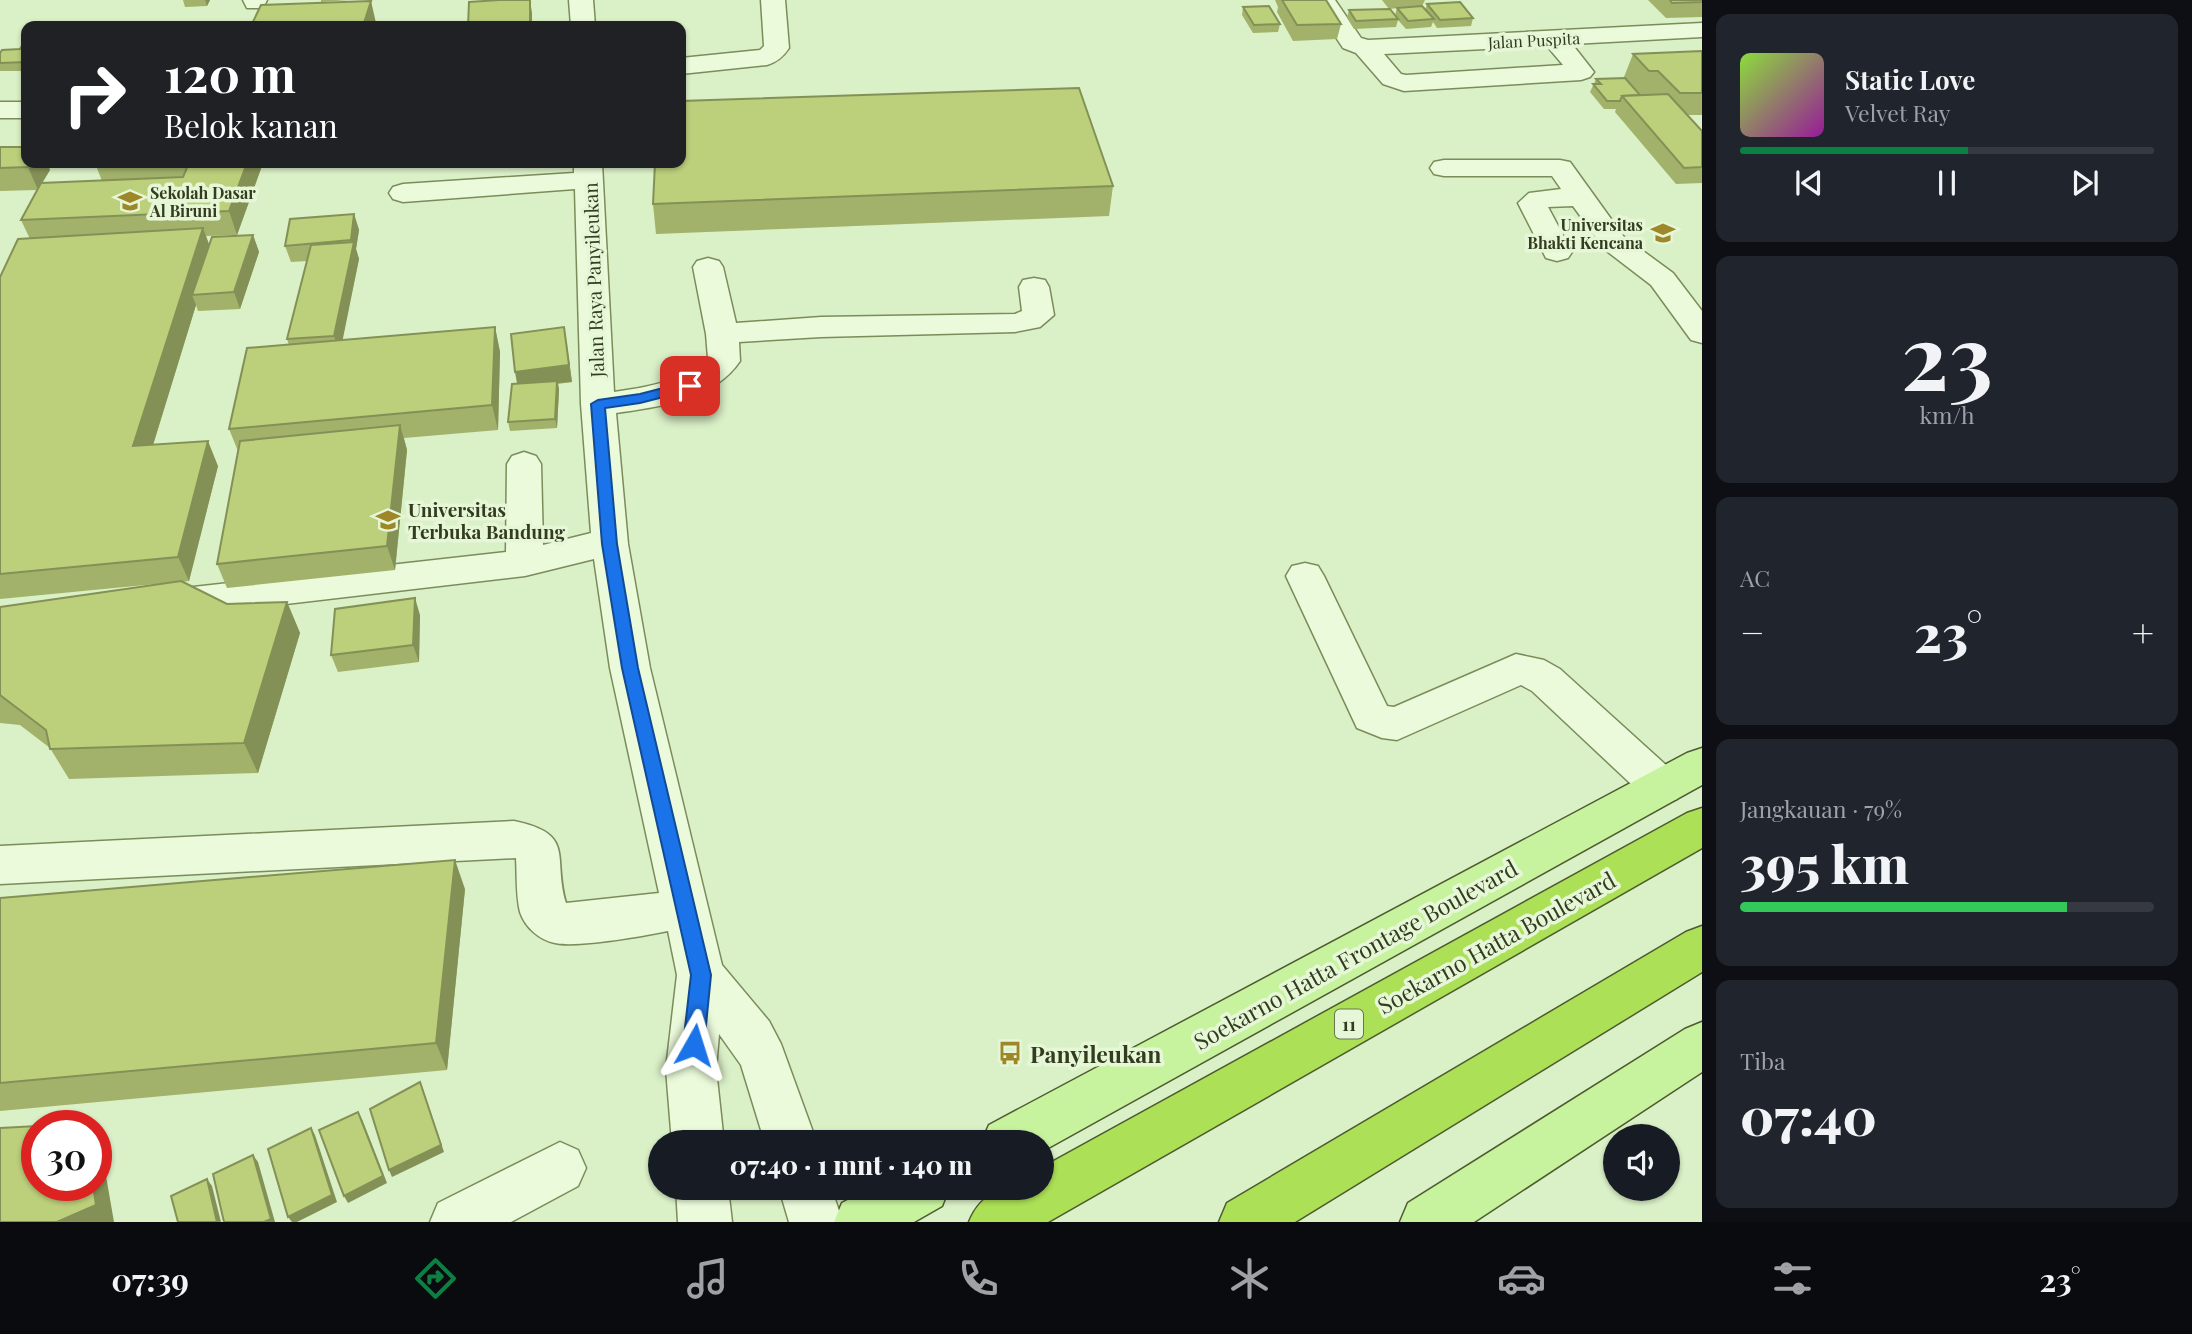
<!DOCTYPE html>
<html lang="id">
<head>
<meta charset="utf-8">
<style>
  body { margin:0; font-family:"Playfair Display",serif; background:#20242c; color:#f1f3f6; height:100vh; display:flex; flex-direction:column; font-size:26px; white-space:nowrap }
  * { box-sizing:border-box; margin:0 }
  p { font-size:23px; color:#9ea1a6 }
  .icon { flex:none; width:38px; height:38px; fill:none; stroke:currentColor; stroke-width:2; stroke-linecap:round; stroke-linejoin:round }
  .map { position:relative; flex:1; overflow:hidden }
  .details { display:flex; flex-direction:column; gap:14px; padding:14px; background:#0d0f14; width:490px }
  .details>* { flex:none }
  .top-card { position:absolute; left:21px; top:21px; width:665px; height:147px; border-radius:14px; box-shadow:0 2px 5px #0004; background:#202124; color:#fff; overflow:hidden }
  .controls { position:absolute; left:1603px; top:1124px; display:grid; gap:14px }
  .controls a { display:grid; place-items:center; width:77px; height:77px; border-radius:50%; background:#171b24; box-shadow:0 2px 5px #0004; font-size:35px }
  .speed { position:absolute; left:21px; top:1110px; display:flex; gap:14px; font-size:35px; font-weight:700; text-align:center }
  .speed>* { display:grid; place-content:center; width:91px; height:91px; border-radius:50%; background:#171b24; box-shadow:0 2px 5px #0004; line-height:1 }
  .speed .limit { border:10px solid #d22; background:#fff; color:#111 }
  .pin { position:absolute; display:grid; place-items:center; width:60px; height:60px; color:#fff; margin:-30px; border-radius:14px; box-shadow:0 4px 10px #0006 }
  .me { position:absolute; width:77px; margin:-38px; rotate:6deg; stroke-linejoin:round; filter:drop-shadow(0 0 5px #0008) }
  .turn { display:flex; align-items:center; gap:24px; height:147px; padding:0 28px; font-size:32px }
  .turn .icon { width:91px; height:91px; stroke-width:2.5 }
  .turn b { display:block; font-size:49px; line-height:60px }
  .big { font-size:52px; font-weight:800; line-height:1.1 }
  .details .tile { flex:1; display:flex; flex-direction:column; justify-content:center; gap:10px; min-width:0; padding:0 24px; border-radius:14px; background:#20242c }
  .details .dial { align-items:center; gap:0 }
  .dial b { font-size:91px; line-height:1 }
  .song { display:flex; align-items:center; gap:21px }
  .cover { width:84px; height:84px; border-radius:10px; background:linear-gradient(135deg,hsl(90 70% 55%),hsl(300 70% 35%)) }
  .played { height:7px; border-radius:4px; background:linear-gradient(90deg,#0b8043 55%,#363941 55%) }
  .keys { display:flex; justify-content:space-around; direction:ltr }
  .heat { display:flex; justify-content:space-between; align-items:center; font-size:38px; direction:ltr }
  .charge { height:10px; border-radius:5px; background:linear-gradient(90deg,#34c759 79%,#363941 0) }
  .trip { position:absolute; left:648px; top:1130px; width:406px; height:70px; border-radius:35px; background:#171b24; box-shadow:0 2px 5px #0004; font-weight:800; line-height:70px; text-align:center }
  .tab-bar { display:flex; height:112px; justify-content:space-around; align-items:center; background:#090b0e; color:#9ea1a6 }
  .tab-bar .icon { width:49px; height:49px }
  .tab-bar .selected { color:#0b8043 }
  .tab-bar b { font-size:32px; color:#f1f3f6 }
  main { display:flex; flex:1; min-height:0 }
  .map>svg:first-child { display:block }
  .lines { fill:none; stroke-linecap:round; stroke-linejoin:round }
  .minor-casing { stroke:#7b8c5b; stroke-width:3 }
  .major-casing { stroke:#4e5a2f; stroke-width:3 }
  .highway-casing { stroke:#4e5a2f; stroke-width:3 }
  .minor { fill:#eafada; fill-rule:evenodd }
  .major { fill:#c8f39e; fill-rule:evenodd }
  .highway { fill:#ace056; fill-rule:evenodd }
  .wall { fill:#a2b26a; fill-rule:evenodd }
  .shaded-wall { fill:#849156 }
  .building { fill:#bccf7b; stroke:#849156; stroke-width:2 }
  .route { fill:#1a73e8; stroke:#114b97; stroke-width:2 }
  .labels { text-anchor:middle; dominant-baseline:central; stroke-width:7; stroke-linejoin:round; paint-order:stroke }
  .far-street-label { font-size:16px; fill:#333c1f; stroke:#e6f7d7 }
  .far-poi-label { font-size:16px; font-weight:bold; fill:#333c1f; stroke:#e6f7d7; text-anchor:start }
  .shield { fill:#e6f7d7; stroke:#697456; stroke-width:2 }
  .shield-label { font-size:18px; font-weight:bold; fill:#333c1f }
  .street-label { font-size:19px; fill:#333c1f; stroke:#e6f7d7 }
  .poi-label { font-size:19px; font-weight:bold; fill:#333c1f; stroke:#e6f7d7; text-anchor:start }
  .near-street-label { font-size:23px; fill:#333c1f; stroke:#e6f7d7 }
  .near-poi-label { font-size:23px; font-weight:bold; fill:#333c1f; stroke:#e6f7d7; text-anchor:start }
</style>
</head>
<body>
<main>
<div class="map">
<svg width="1702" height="1222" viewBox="0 0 1702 1222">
  <rect width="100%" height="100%" fill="#daf0c7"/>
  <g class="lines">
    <g class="minor-casing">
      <g id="minor">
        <polygon points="243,0 267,0 263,8 247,8"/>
        <polygon points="569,0 593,0 595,26 571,26"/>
        <path d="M761 0H785L789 48C783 57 777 62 767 65L681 74V58L760 50 764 46Z"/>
        <path d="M1311 0H1335L1361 38 1368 40 1702 23V37L1572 44 1594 72 1590 77 1581 80 1404 91 1383 84 1356 53 1343 48ZM1547 46 1563 65 1406 75 1401 74 1384 54Z"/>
        <rect x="0" y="102" width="26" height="16"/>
        <polygon points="1444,160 1560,160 1570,162 1624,237 1673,273 1702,311 1702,343 1691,340 1651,285 1604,249 1573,206 1548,207 1572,252 1568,258 1557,261 1546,258 1518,203 1529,193 1561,189 1552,176 1444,176 1434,174 1430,168 1434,162"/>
        <path d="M574 163H602L614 392C648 387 681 382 708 358L706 334 693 267 697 261 708 258 719 261 723 267 736 323 821 317 1015 314 1022 311 1019 287 1023 280 1034 278 1045 280 1049 287 1054 315 1040 327 1015 332 821 337 739 342 740 361C714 400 658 407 616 413L628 544 650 668 722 965 769 1021 781 1044 817 1143H765L741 1065 719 1034 716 1069 724 1143H672L666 1069 677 975 668 931C644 936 576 948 555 943 539 940 525 927 520 912 516 896 517 875 516 858L0 884V846L514 821C577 834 552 857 566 903L659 893 610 668 594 559 525 576 166 618 152 614 147 604 152 594 166 590 506 552 507 464 512 456 524 452 536 456 541 464 543 545 591 533 581 404 575 189 403 202 393 199 389 193 393 187 403 184 574 173Z"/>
        <polygon points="1305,563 1318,566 1324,576 1387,706 1394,707 1516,654 1544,660 1560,669 1677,775 1683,787 1677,799 1662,804 1647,799 1532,691 1521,685 1397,740 1382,738 1357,728 1286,576 1292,566"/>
        <polygon points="560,1142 578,1150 586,1168 578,1186 511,1222 430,1222 438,1203"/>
        <polygon points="676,1188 728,1188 732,1222 678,1222"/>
        <polygon points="779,1188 831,1188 843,1222 789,1222"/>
      </g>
    </g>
    <g class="major-casing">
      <g id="major">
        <polygon points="1702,748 1702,785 1041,1152 1041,1143 981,1143 989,1125 1687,753"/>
        <polygon points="1702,1022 1702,1072 1474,1222 1400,1222 1408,1203 1685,1029"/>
        <polygon points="870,1188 949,1188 942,1206 914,1222 834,1222 842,1203"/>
      </g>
    </g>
    <g class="highway-casing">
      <g id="highway">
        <path d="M1702 808V848L1048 1222H969C984 1187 1007 1188 1041 1188V1168L1687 813Z"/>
        <polygon points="1702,926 1702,972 1295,1222 1219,1222 1227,1203 1686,932"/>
      </g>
    </g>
    <use href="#minor" class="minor"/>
    <use href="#major" class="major"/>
    <use href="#highway" class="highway"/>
  </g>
  <g class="wall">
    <polygon points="183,0 210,0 207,6 185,7"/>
    <polygon points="321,0 349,0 321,2"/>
    <polygon points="1275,0 1326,0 1341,24 1337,39 1293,41 1277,12 1278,7"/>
    <path d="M1382 0H1425L1422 6 1425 10 1427 4 1473 18 1471 26 1437 28 1433 22 1431 27 1406 29 1398 20 1396 27 1354 29 1347 18 1349 10 1389 9ZM1397 8 1395 15 1390 9Z"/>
    <polygon points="1648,0 1702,0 1702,17 1666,18"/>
    <polygon points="1243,7 1280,24 1278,32 1253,33 1242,15"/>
    <polygon points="26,39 26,71 0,71 0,53 20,49"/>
    <polygon points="1702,51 1702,115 1687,115 1702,131 1702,183 1676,184 1615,112 1616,109 1604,109 1590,92 1596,79 1625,78 1624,77 1633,54"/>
    <polygon points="0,147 26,163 47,163 50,170 42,183 102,181 95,163 263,163 237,235 206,236 209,245 253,235 259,252 240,309 198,311 196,305 153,445 218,466 189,581 182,582 227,604 287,602 300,633 258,773 69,779 50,748 20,725 0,723 0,607 166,583 0,599 0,277 30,239 21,220 37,190 0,191"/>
    <polygon points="272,163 344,163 344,165 274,168"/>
    <polygon points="1113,186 1109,216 656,234 653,204"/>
    <polygon points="354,214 359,230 356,249 359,259 342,340 495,327 500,352 498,430 404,438 407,450 395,570 227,588 217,564 238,451 229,429 289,345 287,339 307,261 291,262 285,246"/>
    <polygon points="567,344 572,382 558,384 559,390 557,428 510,431 508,422 517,383"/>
    <polygon points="420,615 419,662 338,672 331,655"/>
    <polygon points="465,889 447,1070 0,1111 0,898"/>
  </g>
  <g class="shaded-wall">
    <polygon points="205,0 210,0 207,6"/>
    <polygon points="530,0 532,13 532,26 530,26"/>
    <polygon points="371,1 376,23 375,26 363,26"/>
    <polygon points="30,163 47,163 50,170 38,190 28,167"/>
    <polygon points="247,163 263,163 237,235 229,211"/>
    <polygon points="354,214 359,230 356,249 359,259 340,353 334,336 353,248 351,240"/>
    <polygon points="203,228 212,252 192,295 196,305 145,471 133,446"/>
    <polygon points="253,235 259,252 240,309 234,292"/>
    <polygon points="495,327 500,352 498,430 492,405"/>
    <polygon points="564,327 572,382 558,383 559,390 557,428 555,419 518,389 515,372"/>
    <polygon points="400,425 407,450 395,570 387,546"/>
    <polygon points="208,441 218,466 189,581 178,557"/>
    <polygon points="415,598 420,615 419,662 413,645"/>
    <polygon points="287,602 300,633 258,773 244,743"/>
    <polygon points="455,860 465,889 447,1070 436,1043"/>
    <polygon points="420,1082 423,1089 444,1152 392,1177 389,1170"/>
    <polygon points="358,1112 362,1119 387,1183 348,1203 344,1196"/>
    <polygon points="311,1128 315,1135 337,1202 297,1222 292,1222 288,1217"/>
    <polygon points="96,1146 102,1153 114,1222 57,1222 93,1185 96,1185"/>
    <polygon points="253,1155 258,1162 275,1222 264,1222"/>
    <polygon points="207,1179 212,1186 221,1222 217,1222"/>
  </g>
  <g class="building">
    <polygon points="499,0 530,0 530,26 468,26 469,2"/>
    <polygon points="1282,0 1326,0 1341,24 1297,25"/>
    <polygon points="1670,0 1702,0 1702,2 1672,3"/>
    <polygon points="371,1 363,26 251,26 261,5"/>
    <polygon points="1460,2 1473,18 1440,20 1427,4"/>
    <polygon points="1269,6 1280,24 1254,25 1243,7"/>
    <polygon points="1422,6 1434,19 1408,21 1397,8"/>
    <polygon points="1390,9 1398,19 1356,21 1349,10"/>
    <polygon points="26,39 26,62 0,63 0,53 2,50 20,49"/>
    <polygon points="1702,51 1702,93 1680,93 1658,71 1649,71 1633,54"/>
    <polygon points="1625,78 1640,95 1622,96 1620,101 1607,101 1593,84 1601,84 1596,79"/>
    <polygon points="1079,88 1113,186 653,204 655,163 681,163 681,101"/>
    <polygon points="1668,94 1702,131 1702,167 1684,168 1622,96"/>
    <polygon points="0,147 26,147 26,163 30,163 28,167 0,168"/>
    <polygon points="189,163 247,163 229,211 21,220 41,183 183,177"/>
    <polygon points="354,214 351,240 285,246 290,219"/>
    <polygon points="203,228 133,446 208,441 178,557 0,574 0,277 18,239"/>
    <polygon points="253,235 234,292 192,295 212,237"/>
    <polygon points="354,242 334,336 287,339 311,245"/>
    <polygon points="495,327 492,405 229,429 247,348"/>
    <polygon points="564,327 569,365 515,372 511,334"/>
    <polygon points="557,381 555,419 508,422 512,384"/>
    <polygon points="400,425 387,546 217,564 240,441"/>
    <polygon points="181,581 227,604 287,602 244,743 50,749 46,730 0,695 0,607"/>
    <polygon points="415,598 413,645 331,655 335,609"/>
    <polygon points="455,860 436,1043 0,1083 0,898"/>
    <polygon points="420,1082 441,1145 389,1170 370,1109"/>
    <polygon points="358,1112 383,1176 344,1196 319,1130"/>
    <polygon points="37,1126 37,1185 93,1185 96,1205 57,1222 0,1222 0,1128"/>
    <polygon points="311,1128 332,1195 288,1217 268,1149"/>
    <polygon points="253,1155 271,1219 264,1222 224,1222 213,1174"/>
    <polygon points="207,1179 217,1222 178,1222 171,1196"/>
  </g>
  <polygon class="route" points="690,381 695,383 695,389 640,403 605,408 617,544 638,668 711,975 704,1045 701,1052 694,1055 686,1052 683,1045 691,975 622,668 602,544 591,404 598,400 640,394"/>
  <defs>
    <g id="school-bare" transform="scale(1.89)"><path d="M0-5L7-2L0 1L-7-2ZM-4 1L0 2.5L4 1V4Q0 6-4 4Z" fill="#9d8729" stroke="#e6f7d7" stroke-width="2.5" paint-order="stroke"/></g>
    <g id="university-bare" transform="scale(1.89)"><path d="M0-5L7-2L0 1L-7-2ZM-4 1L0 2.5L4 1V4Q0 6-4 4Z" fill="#9d8729" stroke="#e6f7d7" stroke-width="2.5" paint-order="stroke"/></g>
    <g id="bus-bare" transform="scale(1.89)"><path d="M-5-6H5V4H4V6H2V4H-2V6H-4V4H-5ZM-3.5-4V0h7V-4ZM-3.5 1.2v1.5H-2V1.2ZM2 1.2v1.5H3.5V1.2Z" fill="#9d8729" stroke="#e6f7d7" stroke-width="2.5" paint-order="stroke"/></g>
  </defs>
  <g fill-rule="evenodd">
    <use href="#school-bare" x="130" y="201"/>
    <use href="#university-bare" x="1663" y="233"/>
    <use href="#university-bare" x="388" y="520"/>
    <use href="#bus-bare" x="1010" y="1053"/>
  </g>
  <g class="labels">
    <g class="far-street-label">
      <text transform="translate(1534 40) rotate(-3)">Jalan Puspita</text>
    </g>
    <g class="far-poi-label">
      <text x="150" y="192">Sekolah Dasar<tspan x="150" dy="18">Al Biruni</tspan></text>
      <text x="1643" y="224" text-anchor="end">Universitas<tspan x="1643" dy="18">Bhakti Kencana</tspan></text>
    </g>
    <rect class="shield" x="1335" y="1009.5" width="28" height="29" rx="5"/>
    <g class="shield-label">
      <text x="1349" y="1024">11</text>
    </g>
    <g class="street-label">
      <text transform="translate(593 280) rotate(-92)">Jalan Raya Panyileukan</text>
    </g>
    <g class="poi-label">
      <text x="408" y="509">Universitas<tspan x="408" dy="22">Terbuka Bandung</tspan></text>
    </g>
    <g class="near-street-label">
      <text transform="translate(1496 942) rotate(-29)">Soekarno Hatta Boulevard</text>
      <text transform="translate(1355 954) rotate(-29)">Soekarno Hatta Frontage Boulevard</text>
    </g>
    <g class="near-poi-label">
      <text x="1030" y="1053">Panyileukan</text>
    </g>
  </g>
</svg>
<div class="controls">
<a><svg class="icon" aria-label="sound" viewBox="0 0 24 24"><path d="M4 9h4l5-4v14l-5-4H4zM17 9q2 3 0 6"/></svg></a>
</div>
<div class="speed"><div class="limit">30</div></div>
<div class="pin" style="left:690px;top:386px;background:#d93025"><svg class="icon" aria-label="arrive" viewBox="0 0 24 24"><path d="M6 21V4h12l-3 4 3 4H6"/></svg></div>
<svg class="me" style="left:694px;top:1045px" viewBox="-20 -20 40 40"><path d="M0-17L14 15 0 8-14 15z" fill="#1a73e8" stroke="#fff" stroke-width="4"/></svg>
<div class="trip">07:40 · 1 mnt · 140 m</div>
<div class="top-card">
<div class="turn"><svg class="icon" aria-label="right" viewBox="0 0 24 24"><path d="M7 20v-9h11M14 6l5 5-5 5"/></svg><div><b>120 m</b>Belok kanan</div></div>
</div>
</div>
<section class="details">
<div class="tile">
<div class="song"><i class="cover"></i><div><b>Static Love</b><p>Velvet Ray</p></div></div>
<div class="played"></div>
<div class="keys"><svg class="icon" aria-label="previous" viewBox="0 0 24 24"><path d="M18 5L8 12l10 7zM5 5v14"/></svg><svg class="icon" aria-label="pause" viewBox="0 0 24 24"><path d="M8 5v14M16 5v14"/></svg><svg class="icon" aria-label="next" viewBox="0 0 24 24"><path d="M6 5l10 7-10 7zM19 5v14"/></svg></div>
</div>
<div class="tile dial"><b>23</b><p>km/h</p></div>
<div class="tile"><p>AC</p>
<div class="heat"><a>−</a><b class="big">23°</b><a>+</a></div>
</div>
<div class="tile"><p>Jangkauan · 79%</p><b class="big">395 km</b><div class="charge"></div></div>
<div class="tile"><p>Tiba</p><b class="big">07:40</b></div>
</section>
</main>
<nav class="tab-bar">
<b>07:39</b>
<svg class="icon selected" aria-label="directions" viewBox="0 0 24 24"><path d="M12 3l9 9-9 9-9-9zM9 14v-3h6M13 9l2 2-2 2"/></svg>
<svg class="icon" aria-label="music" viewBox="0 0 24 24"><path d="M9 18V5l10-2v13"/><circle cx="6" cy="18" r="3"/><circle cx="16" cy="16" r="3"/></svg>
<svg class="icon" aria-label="phone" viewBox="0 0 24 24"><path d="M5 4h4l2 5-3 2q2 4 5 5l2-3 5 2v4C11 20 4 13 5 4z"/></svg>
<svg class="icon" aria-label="climate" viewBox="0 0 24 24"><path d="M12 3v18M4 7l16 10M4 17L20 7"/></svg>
<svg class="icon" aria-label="car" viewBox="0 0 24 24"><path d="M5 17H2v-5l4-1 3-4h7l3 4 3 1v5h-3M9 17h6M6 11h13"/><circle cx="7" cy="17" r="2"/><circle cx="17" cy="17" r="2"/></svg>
<svg class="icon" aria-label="filters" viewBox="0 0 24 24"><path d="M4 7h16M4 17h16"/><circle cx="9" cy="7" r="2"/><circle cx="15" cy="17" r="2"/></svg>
<b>23°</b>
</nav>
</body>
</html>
